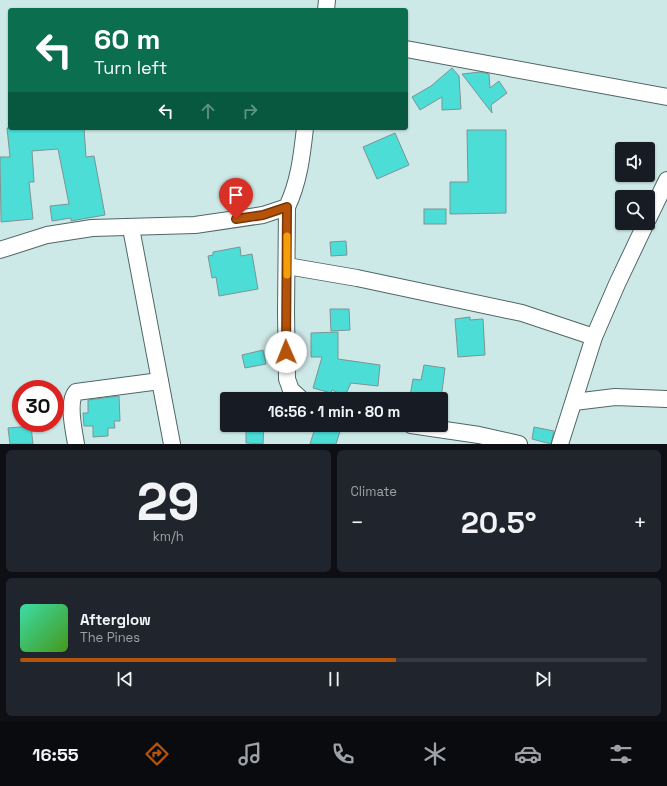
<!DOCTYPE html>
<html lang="en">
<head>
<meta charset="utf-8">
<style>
  body { margin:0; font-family:"Space Grotesk",sans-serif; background:#20242c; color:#f1f3f6; height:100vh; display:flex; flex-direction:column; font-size:15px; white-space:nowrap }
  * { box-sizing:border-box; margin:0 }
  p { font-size:13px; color:#9ea1a6 }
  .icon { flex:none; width:22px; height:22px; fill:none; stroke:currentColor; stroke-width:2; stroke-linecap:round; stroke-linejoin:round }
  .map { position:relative; height:444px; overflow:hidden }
  .details { display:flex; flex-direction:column; gap:6px; padding:6px; background:#0d0f14; flex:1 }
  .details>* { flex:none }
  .top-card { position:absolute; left:8px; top:8px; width:400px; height:122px; border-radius:4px; box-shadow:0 1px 3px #0004; background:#0b6e4f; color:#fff; overflow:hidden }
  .fabs { position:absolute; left:615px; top:142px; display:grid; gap:8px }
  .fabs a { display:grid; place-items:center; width:40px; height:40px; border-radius:4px; background:#171b24; box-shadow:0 1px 3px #0004; font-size:20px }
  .speed { position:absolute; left:12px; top:380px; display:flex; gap:8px; font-size:20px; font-weight:700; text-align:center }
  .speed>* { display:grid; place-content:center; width:52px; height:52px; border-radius:50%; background:#171b24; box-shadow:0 1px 3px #0004; line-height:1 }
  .speed .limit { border:6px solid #d22; background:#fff; color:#111 }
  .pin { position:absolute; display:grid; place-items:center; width:34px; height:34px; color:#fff; margin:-41px -17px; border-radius:50% 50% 50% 0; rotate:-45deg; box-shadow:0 0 4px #0007 }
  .pin .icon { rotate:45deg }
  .me { position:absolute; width:44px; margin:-22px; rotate:359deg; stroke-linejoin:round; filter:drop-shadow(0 0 3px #0008) }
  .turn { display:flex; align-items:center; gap:14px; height:84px; padding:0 20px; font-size:18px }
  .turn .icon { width:52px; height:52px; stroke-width:2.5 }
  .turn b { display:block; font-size:28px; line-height:34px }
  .lanes { display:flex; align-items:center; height:38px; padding:0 20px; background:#0003; justify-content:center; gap:20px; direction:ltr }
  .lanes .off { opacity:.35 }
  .big { font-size:30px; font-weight:700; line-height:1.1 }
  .details .card { flex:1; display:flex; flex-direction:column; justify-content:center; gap:6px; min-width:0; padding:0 14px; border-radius:6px; background:#20242c }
  .details .dial { align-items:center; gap:0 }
  .dial b { font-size:52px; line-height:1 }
  .song { display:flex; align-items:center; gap:12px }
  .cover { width:48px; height:48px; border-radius:6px; background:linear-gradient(135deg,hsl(160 70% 55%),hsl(100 70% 35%)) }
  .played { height:4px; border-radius:2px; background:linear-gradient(90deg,#b45309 60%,#363941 60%) }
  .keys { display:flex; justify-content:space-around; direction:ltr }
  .heat { display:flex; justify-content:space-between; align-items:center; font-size:22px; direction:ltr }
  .details .tiles { flex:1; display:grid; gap:6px; grid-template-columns:1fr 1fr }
  .card:last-child { grid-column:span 2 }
  .trip { position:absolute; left:220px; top:392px; width:228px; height:40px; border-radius:4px; background:#171b24; box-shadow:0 1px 3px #0004; font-weight:700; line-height:40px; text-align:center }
  .tab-bar { display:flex; height:64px; justify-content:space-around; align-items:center; background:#090b0e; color:#9ea1a6 }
  .tab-bar .icon { width:28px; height:28px }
  .tab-bar .active { color:#b45309 }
  .tab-bar b { font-size:18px; color:#f1f3f6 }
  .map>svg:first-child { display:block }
  .building { fill:#4cddd7; stroke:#7b9593 }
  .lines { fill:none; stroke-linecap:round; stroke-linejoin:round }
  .street-casing { stroke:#4f6766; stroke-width:18 }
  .street { stroke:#fff; stroke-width:16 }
  .route-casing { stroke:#753606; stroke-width:10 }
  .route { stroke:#b45309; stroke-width:7 }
  .slow { stroke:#f59e0b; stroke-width:7 }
</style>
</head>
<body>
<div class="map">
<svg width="667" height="444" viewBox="0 0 667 444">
  <rect width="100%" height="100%" fill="#cde9e7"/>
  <g class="building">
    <polygon points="452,68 459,76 461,109 442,110 442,97 420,110 412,97 431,86"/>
    <polygon points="480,72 489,74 490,88 499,81 507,93 491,105 492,113 462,74"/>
    <polygon points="7,128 84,128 86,157 94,156 105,215 71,221 71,218 52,221 50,206 69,204 58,149 32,151 34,182 29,182 33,219 1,222 0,157 10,157"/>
    <polygon points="467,130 506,130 506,213 450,214 450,182 468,182"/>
    <polygon points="395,133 409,165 377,179 363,147"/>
    <rect x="424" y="209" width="22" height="15"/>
    <polygon points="346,241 347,255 331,256 330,242"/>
    <polygon points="240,247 241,256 252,254 258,289 219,296 216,277 212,278 208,256 213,255 213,252"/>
    <polygon points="330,309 349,309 350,330 331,331"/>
    <polygon points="470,317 470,320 483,319 485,355 458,357 455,319"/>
    <polygon points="338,332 338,359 380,365 378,386 351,383 345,396 332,390 331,393 313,388 322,357 311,357 311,333"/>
    <polygon points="263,350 266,364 245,368 242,355"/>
    <polygon points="424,365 445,368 441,399 414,399 414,397 410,396 413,379 421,380"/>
    <polygon points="119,396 120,421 114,421 115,428 108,428 108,436 93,437 93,426 84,426 83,413 88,413 88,400"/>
    <polygon points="246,425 264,425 263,444 246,443"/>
    <polygon points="316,425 342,425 336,444 310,444"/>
    <polygon points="31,426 33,444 10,444 8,428"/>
    <polygon points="534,427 554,431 551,444 532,439"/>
  </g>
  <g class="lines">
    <g class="street-casing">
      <g id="street">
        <polyline points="326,10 327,0"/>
        <polyline points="406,49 667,97"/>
        <polyline points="287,207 286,313 287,379 291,390 301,399"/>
        <polyline points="648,219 667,180"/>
        <polyline points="131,228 172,444"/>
        <path d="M0 250 47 235 92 228 195 225 263 215 287 207C299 182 302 155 305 128"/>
        <polyline points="287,266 357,278 522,313 594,337"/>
        <polyline points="574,402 615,397 667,399"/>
        <polyline points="411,425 479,435 519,444"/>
        <path d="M76 444C74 431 67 402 76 392L160 381"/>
        <polyline points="560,444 594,337 617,284 646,223"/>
      </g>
    </g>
    <use href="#street" class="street"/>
  </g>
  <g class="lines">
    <g class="route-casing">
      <polyline id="route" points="236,219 263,215 287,207 286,352"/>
    </g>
    <use href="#route" class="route"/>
    <polyline class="slow" points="287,275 287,236"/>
  </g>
</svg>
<div class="fabs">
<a><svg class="icon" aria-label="sound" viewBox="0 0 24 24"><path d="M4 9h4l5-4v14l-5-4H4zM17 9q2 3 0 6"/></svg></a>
<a><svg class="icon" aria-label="search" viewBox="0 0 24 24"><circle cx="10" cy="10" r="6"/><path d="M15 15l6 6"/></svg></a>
</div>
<div class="speed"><div class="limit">30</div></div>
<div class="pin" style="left:236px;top:219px;background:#d93025"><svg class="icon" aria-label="arrive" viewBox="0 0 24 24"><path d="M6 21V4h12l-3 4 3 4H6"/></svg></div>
<svg class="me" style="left:286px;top:352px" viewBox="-20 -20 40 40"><circle r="19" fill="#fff"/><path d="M0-13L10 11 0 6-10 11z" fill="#b45309"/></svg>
<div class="trip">16:56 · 1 min · 80 m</div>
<div class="top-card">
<div class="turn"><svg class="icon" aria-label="left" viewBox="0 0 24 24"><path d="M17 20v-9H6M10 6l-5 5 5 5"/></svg><div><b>60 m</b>Turn left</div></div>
<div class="lanes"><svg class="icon" aria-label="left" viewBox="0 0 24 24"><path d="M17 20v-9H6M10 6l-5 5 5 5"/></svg><svg class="icon off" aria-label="ahead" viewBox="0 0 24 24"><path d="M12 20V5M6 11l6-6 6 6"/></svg><svg class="icon off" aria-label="right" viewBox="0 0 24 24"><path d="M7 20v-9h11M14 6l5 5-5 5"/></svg></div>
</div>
</div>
<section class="details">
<div class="tiles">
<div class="card dial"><b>29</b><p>km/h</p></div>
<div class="card"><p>Climate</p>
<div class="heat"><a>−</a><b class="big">20.5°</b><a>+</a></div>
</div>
<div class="card">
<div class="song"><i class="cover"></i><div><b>Afterglow</b><p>The Pines</p></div></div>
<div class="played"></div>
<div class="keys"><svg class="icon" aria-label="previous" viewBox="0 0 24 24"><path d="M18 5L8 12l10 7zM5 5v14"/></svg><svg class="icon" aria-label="pause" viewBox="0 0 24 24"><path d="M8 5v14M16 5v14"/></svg><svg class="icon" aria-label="next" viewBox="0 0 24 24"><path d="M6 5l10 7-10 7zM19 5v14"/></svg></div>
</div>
</div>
</section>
<nav class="tab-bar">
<b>16:55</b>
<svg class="icon active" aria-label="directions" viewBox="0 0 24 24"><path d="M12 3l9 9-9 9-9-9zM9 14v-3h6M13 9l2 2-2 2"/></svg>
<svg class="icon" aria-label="music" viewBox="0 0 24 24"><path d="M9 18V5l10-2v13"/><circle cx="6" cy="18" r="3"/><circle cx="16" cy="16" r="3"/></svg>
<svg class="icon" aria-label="phone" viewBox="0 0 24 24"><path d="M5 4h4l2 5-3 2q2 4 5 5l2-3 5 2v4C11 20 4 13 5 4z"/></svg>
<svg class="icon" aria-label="climate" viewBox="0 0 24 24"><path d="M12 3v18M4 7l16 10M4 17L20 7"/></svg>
<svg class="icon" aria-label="car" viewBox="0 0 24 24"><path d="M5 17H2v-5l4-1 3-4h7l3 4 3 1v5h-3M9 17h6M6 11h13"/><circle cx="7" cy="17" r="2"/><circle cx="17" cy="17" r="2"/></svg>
<svg class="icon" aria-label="filters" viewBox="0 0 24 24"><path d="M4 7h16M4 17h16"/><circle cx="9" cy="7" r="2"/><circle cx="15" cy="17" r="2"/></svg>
</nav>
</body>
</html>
